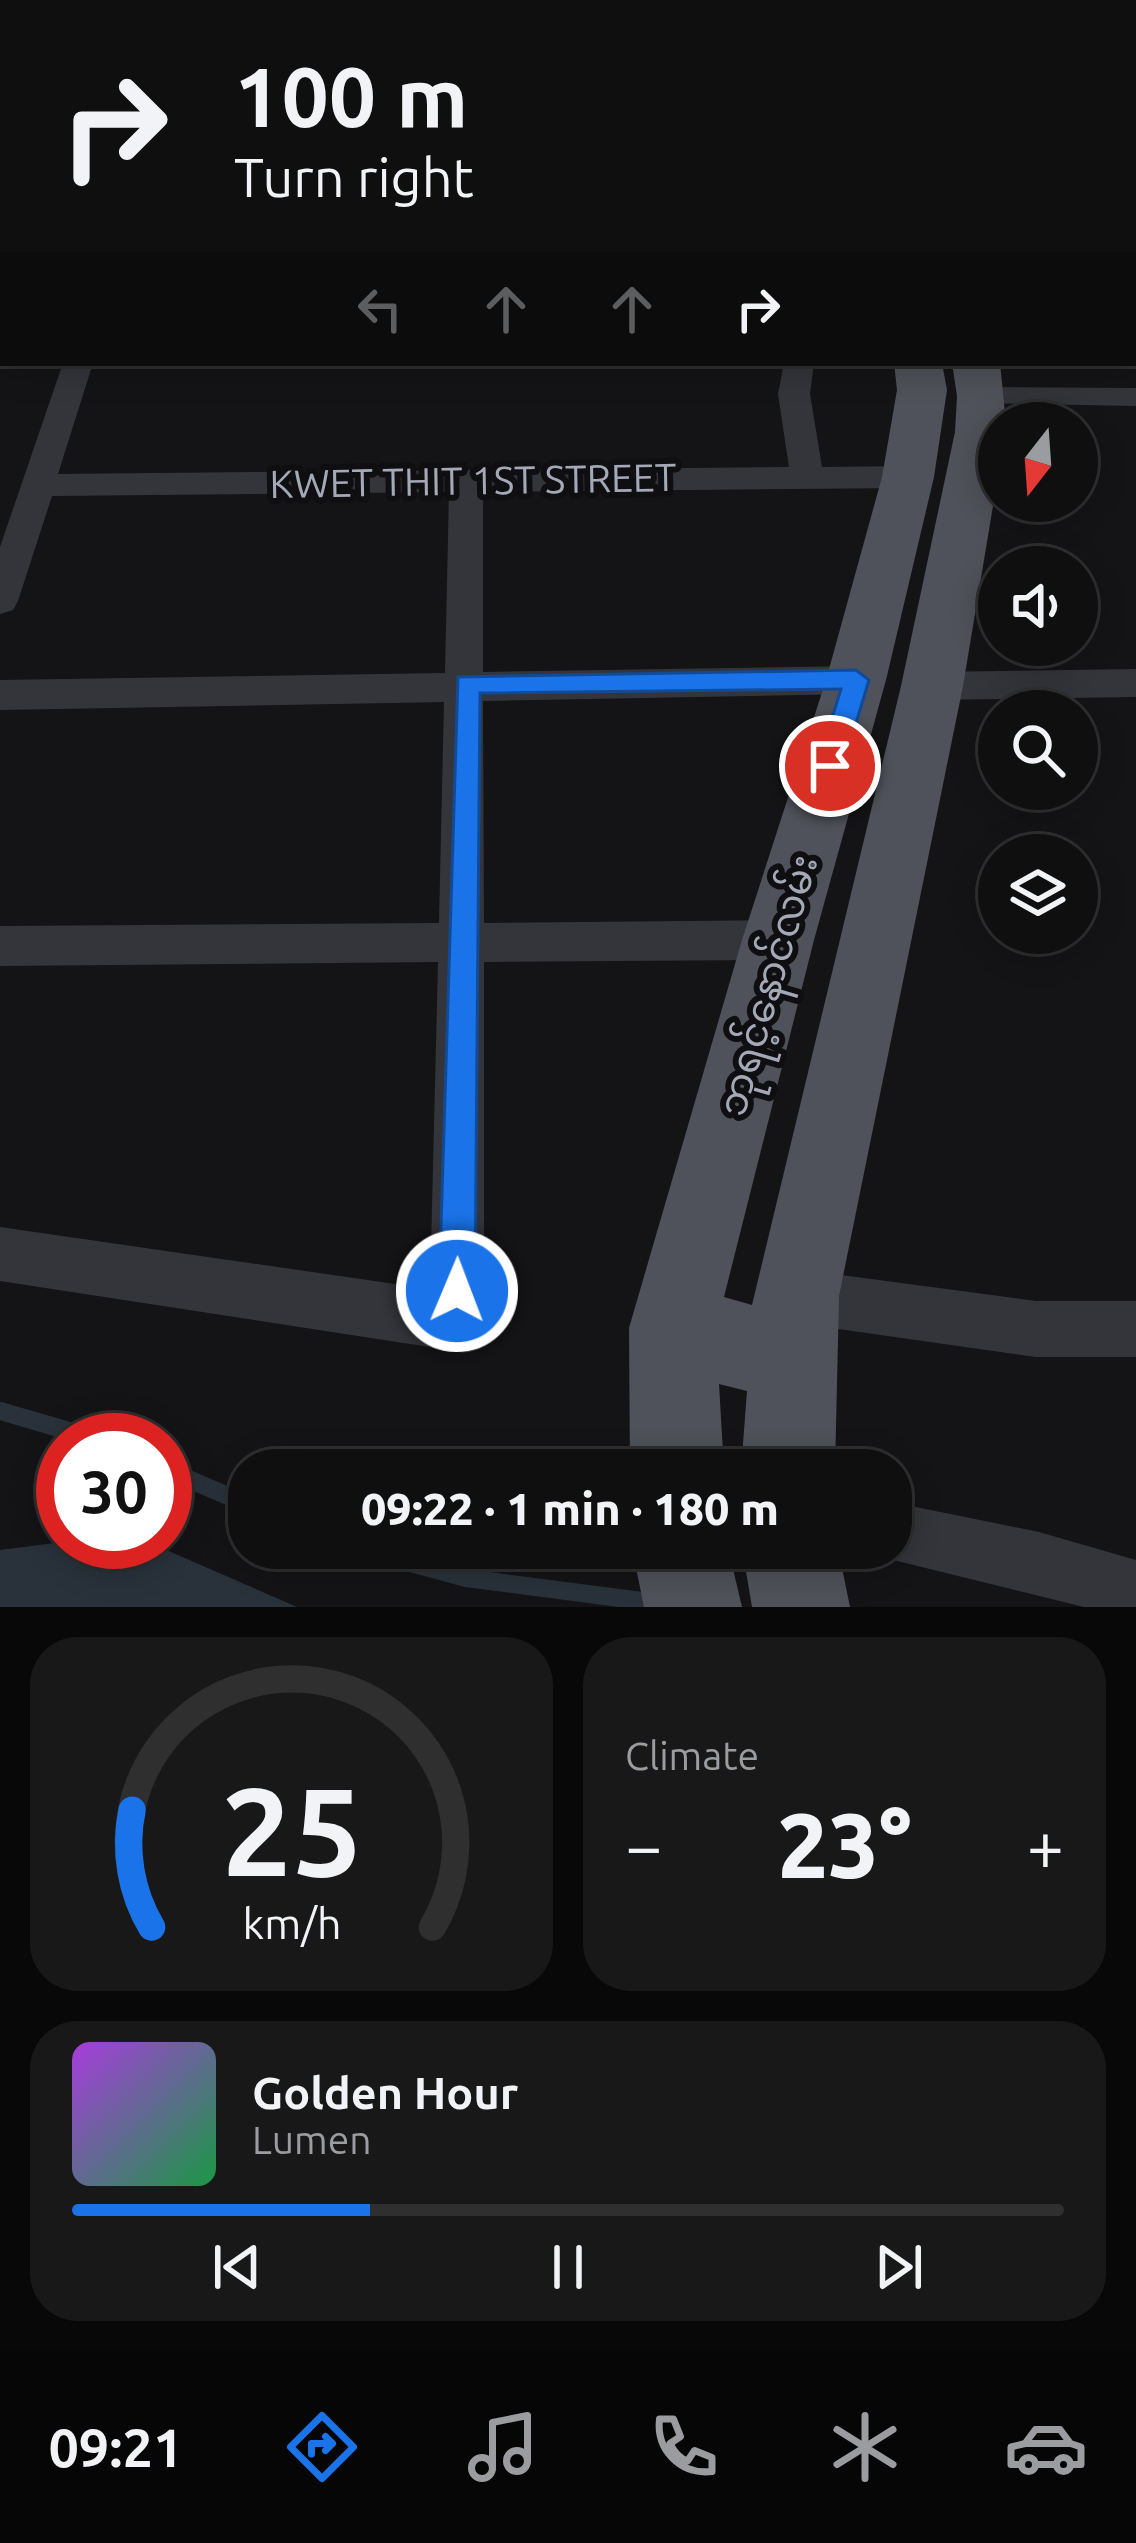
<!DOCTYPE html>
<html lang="en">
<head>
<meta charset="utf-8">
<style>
  body { margin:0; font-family:Ubuntu,"Noto Sans Myanmar",sans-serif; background:#181819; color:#f1f3f6; height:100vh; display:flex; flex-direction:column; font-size:45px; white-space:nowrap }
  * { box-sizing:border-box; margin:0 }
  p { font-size:39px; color:#9b9c9f }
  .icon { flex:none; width:66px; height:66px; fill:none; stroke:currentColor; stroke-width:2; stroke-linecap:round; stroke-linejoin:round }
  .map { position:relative; height:1607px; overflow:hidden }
  .sheet { display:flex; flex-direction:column; gap:30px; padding:30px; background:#080809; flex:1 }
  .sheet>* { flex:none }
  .hud { position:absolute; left:0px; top:0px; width:1137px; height:366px; box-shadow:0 6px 30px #0003,0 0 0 3px #2f2f30; background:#0f0f10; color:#f1f3f6; overflow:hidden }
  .needle { width:78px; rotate:197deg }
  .fabs { position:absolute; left:978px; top:402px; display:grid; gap:24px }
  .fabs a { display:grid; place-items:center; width:120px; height:120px; border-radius:50%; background:#0f0f10; box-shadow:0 6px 30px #0003,0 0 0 3px #2f2f30; font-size:60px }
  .speed { position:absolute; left:36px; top:1413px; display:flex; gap:24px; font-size:60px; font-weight:700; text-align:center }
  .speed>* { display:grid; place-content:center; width:156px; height:156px; border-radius:50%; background:#0f0f10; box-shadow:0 6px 30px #0003,0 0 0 3px #2f2f30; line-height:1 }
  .speed .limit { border:18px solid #d22; background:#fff; color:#111 }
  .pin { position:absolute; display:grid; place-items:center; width:102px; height:102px; color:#fff; margin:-51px; border:6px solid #fff; border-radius:50%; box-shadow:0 3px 12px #0007 }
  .me { position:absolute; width:132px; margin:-66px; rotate:1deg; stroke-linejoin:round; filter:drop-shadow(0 0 9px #0008) }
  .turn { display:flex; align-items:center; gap:42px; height:252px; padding:0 36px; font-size:54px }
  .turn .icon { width:156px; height:156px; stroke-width:2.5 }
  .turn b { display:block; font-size:84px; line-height:102px }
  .lanes { display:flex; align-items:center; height:114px; padding:0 36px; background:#0003; justify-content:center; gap:60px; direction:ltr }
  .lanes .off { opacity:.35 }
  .big { font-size:90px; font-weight:800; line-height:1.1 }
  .sheet .widget { flex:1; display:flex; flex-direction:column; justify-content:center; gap:18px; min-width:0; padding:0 42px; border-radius:48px; background:#181819 }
  .sheet .dial { align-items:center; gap:0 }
  .dial svg { height:312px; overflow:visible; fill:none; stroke:#2f2f30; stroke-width:7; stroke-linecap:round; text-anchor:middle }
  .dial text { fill:#f1f3f6; stroke:none }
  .song { display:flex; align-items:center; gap:36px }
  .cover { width:144px; height:144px; border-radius:18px; background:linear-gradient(135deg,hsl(280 70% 55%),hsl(140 70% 35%)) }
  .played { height:12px; border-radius:6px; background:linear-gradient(90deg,#1a73e8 30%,#2f2f30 30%) }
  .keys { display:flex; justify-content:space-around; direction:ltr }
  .heat { display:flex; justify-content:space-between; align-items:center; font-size:66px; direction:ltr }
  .sheet .tiles { flex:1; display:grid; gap:30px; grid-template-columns:1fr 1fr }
  .widget:last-child { grid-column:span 2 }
  .trip { position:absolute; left:228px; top:1449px; width:684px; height:120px; border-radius:48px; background:#0f0f10; box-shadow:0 6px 30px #0003,0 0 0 3px #2f2f30; font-weight:800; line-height:120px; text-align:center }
  .dock { display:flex; height:192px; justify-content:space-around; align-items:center; background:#060606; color:#9b9c9f }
  .dock .icon { width:84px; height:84px }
  .dock .on { color:#1a73e8 }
  .dock b { font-size:54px; color:#f1f3f6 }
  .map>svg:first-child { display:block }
  .water { fill:#29323b }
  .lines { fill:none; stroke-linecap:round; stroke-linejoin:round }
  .stream { stroke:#29323b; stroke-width:18 }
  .street { fill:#34353b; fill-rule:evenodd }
  .primary { fill:#50525b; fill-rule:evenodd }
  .route { fill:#1a73e8; stroke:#114b97; stroke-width:3 }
  .labels { text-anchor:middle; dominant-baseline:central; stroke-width:12; stroke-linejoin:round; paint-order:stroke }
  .street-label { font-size:39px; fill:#a4a9b8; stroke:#0f0f11 }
</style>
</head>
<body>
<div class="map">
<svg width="1136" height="1607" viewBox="0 0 1136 1607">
  <rect width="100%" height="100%" fill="#141416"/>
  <polygon class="water" points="63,1542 148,1542 297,1607 0,1607 0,1550"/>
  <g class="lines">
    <g class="stream">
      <polyline points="0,1411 100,1440"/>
      <polyline points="165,1469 249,1505"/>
      <polyline points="356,1548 466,1578 688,1607"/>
    </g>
    <g class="street">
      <polygon points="28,0 51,0 26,3"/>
      <polygon points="195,0 217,0 194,3"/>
      <polygon points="3,44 3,62 0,63 0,45"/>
      <polygon points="1134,58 1136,59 1136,77 1134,76"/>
      <rect x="1134" y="278" width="2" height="18"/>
      <polygon points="63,363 93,363 58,474 789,467 778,394 784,363 814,363 810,394 822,467 908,466 920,469 925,477 920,485 908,488 483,492 483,672 856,666 870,670 875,680 870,690 856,694 483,701 484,923 778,920 794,926 801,940 794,954 778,960 484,962 484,1290 467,1330 436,1348 0,1281 0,1227 430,1289 438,962 0,966 0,926 439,923 444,702 0,710 0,680 445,673 449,492 52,496 18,601 13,610 0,614 0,547"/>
      <polygon points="982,387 1136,388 1136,406 971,403 966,396"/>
      <polygon points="1136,669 1136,697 932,700 918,696 913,686 918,676 932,672"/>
      <polygon points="796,1269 1036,1301 1136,1301 1136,1357 1036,1357 796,1323 777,1315 769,1296 777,1277"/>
      <polygon points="891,1502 1039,1532 1136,1560 1136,1607 1084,1607 869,1554 867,1548 891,1548"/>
    </g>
    <g class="primary">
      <polygon points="812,0 846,0 848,3 814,3"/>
      <rect x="1134" y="176" width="2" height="24"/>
      <rect x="0" y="187" width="3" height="24"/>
      <polygon points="894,363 942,363 947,390 934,477 886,680 814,940 724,1297 752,1305 901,686 955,432 957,396 952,363 1000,363 1006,423 999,423 999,470 963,686 839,1296 835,1470 741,1470 747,1391 719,1384 724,1470 630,1470 629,1328 742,940 826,680 882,477 897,390"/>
      <polygon points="632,1548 728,1548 742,1607 644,1607"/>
      <polygon points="742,1548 838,1548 850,1607 752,1607"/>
    </g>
  </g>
  <polygon class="route" points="856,670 869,680 843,766 830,777 817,766 841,689 480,693 475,1291 470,1303 457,1308 445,1303 439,1291 458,677"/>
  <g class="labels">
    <g class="street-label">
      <text transform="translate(473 480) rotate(-1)">KWET THIT 1ST STREET</text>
      <text transform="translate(767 985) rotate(-74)">ဘုရင့်နောင်လမ်း</text>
    </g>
  </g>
</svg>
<div class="fabs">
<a><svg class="needle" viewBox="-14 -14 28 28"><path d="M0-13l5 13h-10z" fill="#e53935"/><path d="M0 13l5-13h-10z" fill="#9b9c9f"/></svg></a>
<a><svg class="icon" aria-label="sound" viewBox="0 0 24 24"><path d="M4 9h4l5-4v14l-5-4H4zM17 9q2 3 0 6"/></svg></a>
<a><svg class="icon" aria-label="search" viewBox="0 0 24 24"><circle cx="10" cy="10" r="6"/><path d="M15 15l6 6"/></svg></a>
<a><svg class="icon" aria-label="layers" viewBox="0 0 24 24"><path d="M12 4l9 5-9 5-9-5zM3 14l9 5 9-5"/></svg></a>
</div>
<div class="speed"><div class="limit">30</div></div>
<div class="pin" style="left:830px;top:766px;background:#d93025"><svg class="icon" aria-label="arrive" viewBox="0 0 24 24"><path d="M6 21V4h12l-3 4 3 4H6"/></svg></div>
<svg class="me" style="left:457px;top:1291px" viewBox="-20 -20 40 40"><circle r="17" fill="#1a73e8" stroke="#fff" stroke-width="3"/><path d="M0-11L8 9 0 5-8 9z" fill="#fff"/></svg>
<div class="trip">09:22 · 1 min · 180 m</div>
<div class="hud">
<div class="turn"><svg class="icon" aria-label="right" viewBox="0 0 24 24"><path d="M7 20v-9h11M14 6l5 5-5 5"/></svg><div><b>100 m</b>Turn right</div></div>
<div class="lanes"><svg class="icon off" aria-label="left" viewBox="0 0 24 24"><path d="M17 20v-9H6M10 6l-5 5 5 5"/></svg><svg class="icon off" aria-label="ahead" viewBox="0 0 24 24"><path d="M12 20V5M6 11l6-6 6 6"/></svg><svg class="icon off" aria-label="ahead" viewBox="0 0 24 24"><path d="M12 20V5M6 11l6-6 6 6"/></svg><svg class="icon" aria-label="right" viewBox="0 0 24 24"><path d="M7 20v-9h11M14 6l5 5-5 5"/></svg></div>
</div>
</div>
<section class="sheet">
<div class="tiles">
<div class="widget dial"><svg viewBox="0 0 100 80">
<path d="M14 69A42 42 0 1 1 86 69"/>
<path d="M14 69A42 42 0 0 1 9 39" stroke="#1a73e8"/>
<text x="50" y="56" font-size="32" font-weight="700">25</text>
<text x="50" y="72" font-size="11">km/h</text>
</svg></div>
<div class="widget"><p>Climate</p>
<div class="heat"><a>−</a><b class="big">23°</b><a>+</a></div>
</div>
<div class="widget">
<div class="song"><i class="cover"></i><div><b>Golden Hour</b><p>Lumen</p></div></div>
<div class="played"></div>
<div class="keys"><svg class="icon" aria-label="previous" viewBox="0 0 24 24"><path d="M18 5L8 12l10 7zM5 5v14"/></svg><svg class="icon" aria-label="pause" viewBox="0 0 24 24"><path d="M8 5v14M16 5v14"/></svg><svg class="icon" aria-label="next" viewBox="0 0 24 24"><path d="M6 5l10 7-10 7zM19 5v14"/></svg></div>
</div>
</div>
</section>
<nav class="dock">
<b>09:21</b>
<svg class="icon on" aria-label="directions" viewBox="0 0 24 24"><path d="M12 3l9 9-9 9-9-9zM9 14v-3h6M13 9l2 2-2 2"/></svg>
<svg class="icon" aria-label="music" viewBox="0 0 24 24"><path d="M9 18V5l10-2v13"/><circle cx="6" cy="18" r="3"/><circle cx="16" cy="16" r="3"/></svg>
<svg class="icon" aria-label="phone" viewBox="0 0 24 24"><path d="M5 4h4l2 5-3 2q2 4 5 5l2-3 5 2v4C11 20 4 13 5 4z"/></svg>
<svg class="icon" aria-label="climate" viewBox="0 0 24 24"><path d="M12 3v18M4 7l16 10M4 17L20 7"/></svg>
<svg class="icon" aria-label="car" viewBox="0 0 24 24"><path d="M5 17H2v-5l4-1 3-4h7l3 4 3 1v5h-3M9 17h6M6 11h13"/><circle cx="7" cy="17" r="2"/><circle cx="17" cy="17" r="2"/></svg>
</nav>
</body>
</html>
